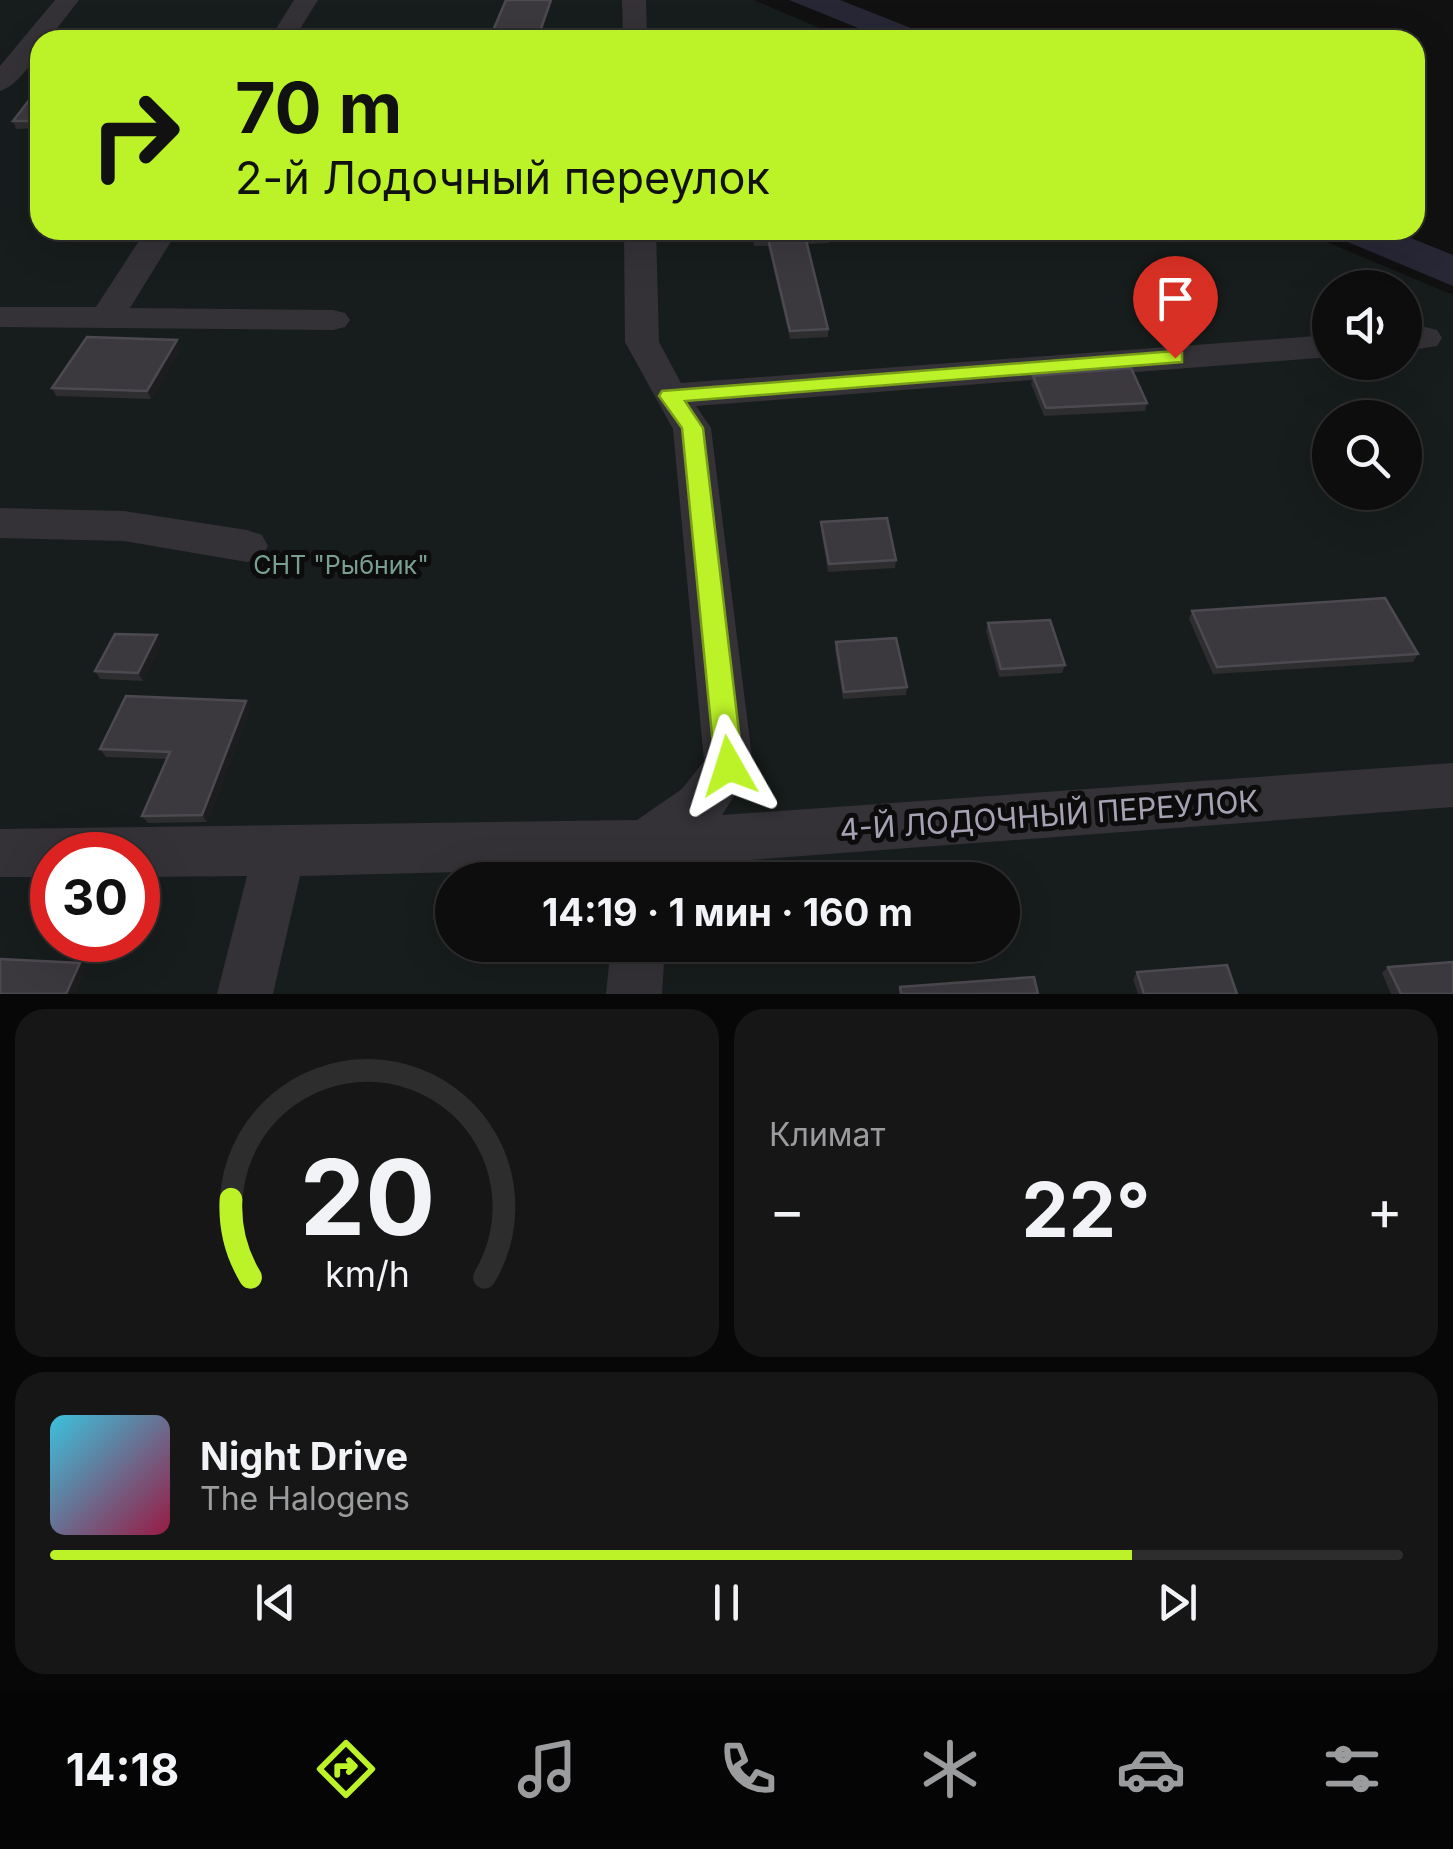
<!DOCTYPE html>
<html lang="ru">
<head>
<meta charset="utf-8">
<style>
  body { margin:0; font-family:Inter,sans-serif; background:#171617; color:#f1f3f6; height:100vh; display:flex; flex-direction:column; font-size:38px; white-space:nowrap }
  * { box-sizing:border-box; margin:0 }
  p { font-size:32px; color:#9b9c9e }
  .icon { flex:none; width:55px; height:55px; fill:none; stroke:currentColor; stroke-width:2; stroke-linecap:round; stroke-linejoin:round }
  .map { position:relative; height:994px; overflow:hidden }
  .side { display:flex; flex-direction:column; gap:15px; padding:15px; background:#080708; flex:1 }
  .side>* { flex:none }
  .hud { position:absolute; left:30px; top:30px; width:1395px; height:210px; border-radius:30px; box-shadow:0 10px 40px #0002,0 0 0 2px #2e2d2e; background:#bbf328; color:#111; overflow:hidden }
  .fabs { position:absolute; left:1312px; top:270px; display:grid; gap:20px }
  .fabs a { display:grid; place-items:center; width:110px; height:110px; border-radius:50%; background:#0e0d0e; box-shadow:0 10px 40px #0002,0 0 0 2px #2e2d2e; font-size:50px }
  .speed { position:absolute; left:30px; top:832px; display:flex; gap:20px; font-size:50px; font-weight:700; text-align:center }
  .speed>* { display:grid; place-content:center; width:130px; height:130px; border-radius:50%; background:#0e0d0e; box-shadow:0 10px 40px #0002,0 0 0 2px #2e2d2e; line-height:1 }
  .speed .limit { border:15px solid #d22; background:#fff; color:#111 }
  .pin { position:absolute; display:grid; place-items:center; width:85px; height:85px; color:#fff; margin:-102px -42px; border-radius:50% 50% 50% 0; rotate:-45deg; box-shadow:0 0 10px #0007 }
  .pin .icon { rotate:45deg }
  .me { position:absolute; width:110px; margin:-55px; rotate:354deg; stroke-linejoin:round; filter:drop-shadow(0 0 8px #0008) }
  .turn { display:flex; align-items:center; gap:35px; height:210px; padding:0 40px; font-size:45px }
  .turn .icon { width:130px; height:130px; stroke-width:2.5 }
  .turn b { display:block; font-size:70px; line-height:85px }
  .big { font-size:75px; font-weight:700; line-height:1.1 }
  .side .widget { flex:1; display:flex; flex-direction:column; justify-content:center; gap:15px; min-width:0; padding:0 35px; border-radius:30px; background:#171617 }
  .side .dial { align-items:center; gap:0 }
  .dial svg { height:260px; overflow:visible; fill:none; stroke:#2e2d2e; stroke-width:7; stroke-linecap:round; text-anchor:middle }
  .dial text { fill:#f1f3f6; stroke:none }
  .song { display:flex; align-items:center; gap:30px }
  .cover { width:120px; height:120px; border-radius:15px; background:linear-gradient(135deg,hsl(190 70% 55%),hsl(340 70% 35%)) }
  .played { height:10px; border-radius:5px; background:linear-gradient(90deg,#bbf328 80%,#2e2d2e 80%) }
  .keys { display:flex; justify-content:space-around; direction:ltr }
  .heat { display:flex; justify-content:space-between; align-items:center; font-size:55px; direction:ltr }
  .side .tiles { flex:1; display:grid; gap:15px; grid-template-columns:1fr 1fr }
  .widget:last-child { grid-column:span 2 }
  .trip { position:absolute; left:435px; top:862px; width:585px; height:100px; border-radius:50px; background:#0e0d0e; box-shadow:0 10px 40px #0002,0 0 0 2px #2e2d2e; font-weight:700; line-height:100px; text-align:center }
  .menu { display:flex; height:160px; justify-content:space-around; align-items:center; background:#060506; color:#9b9c9e }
  .menu .icon { width:70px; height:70px }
  .menu .on { color:#bbf328 }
  .menu b { font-size:45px; color:#f1f3f6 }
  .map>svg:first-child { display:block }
  .green { fill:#171d1c; fill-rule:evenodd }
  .water { fill:#282736 }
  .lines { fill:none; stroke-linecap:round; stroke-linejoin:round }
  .street { fill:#343237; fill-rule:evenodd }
  .wall { fill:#2e2d30 }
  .shaded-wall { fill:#1d1c1e }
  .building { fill:#3b393e; stroke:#4c4a50; stroke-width:2.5 }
  .route { fill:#bbf328; stroke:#7a9e1a; stroke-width:2.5 }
  .labels { text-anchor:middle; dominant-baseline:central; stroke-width:10; stroke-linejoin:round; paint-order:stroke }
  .park-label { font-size:25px; fill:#789f92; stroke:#0d0c0d }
  .near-street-label { font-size:30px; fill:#a7a2b3; stroke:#0d0c0d }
</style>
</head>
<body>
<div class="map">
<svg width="1453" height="994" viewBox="0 0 1453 994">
  <rect width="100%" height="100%" fill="#121112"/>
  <path class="green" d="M0 0H754L848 40H40V230H1298L1453 295V994H0ZM1330 288H1405V362H1330ZM1330 418H1405V492H1330ZM52 855H138V940H52ZM452 880H1002V945H452Z"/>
  <g class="water">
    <polygon points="789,0 840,0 941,40 888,40"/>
    <polygon points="1319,230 1391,230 1453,255 1453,286"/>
  </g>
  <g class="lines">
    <g class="street">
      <path d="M55 0H79L48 40H40C40 57 16 87 0 91V66Z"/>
      <polygon points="294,0 318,0 293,40 269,40"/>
      <polygon points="622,0 646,0 647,40 623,40"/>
      <polygon points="146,230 178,230 130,308 333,310 345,313 350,320 345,327 333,330 0,327 0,307 96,307"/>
      <polygon points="624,230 656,230 659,342 681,383 1330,335 1330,357 696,406 711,428 753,766 722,815 1453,763 1453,807 670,866 669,880 617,880 618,868 300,876 273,994 217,994 247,876 138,877 138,855 52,855 52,877 0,877 0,829 637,820 682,789 704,761 673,429 625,342"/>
      <polygon points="1425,327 1437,330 1442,338 1437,346 1405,351 1405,329"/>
      <polygon points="0,508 124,511 247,530 262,535 268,546 262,557 247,562 124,541 0,538"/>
      <polygon points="611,945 665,945 662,994 606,994"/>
    </g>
  </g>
  <g class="wall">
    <polygon points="40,86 40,128 16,129 13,121"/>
    <polygon points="751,230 828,230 829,243 807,244 828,329 828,337 790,339 768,246 754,246"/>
    <polygon points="181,348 151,399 56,396 52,388"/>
    <polygon points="1033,376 1147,403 1145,411 1044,416 1031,384"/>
    <polygon points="821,522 896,560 895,568 828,572 821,530"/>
    <polygon points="1192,611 1418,654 1413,662 1213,674 1189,619"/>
    <polygon points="988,623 1065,665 1062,673 999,677 986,631"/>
    <polygon points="836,642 907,687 906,695 843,699 835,649"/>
    <polygon points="161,643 143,681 100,679 95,671"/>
    <polygon points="250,709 207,822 148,823 142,816 167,759 106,757 100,749"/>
    <polygon points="1388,967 1453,994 1391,994 1382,973"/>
    <polygon points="1137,972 1237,994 1138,994 1133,979"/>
  </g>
  <g class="shaded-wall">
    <polygon points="551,0 553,1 540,40 537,40"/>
    <polygon points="177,340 181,348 151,399 147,391"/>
    <polygon points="157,635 161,643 143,681 138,673"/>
    <polygon points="246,701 250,709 207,822 202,815"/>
    <polygon points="80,963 86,969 76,994 66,994"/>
  </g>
  <g class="building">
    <polygon points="506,0 551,0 537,40 489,40"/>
    <polygon points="40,86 40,121 13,121"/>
    <polygon points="753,230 828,230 829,235 805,236 828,329 790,331 768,238 754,239"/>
    <polygon points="87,337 177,340 147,391 52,388"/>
    <polygon points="1131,368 1147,403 1046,408 1033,376"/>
    <polygon points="887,518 896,560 829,564 821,522"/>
    <polygon points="1385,598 1418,654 1217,667 1192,611"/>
    <polygon points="1050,620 1065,665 1001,669 988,623"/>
    <polygon points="115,634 157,635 138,673 95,671"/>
    <polygon points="896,638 907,687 844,692 836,642"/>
    <polygon points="126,696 246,701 202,815 142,816 170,752 100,749"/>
    <polygon points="0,959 80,963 66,994 0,994"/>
    <polygon points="1453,962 1453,994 1401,994 1388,967"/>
    <polygon points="1227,965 1237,994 1144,994 1137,972"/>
    <polygon points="1034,977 1038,994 901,994 900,987"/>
  </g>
  <polygon class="route" points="1175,351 1182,353 1182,362 685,401 703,428 743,766 739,775 729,778 719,775 715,766 682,428 659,396 662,391"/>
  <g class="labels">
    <g class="park-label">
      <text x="341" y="565">СНТ "Рыбник"</text>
    </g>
    <g class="near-street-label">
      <text transform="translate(1049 815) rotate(-4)">4-Й ЛОДОЧНЫЙ ПЕРЕУЛОК</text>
    </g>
  </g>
</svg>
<div class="fabs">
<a><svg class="icon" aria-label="sound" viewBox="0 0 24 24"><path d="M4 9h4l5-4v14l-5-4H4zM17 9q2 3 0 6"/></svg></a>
<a><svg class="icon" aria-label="search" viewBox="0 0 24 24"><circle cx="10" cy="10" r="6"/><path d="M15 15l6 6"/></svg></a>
</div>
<div class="speed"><div class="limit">30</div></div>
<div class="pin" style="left:1175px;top:358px;background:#d93025"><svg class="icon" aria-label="arrive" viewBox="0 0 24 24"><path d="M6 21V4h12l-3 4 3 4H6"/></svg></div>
<svg class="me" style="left:729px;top:766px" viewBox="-20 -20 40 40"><path d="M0-17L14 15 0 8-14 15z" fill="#bbf328" stroke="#fff" stroke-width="4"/></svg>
<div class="trip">14:19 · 1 мин · 160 m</div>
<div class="hud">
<div class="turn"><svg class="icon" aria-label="right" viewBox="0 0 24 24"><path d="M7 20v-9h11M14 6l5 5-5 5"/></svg><div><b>70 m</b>2-й Лодочный переулок</div></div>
</div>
</div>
<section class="side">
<div class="tiles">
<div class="widget dial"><svg viewBox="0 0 100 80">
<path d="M14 69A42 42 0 1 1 86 69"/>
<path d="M14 69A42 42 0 0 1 8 45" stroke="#bbf328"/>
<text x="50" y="56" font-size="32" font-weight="700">20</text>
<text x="50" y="72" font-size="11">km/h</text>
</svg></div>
<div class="widget"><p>Климат</p>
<div class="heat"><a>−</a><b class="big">22°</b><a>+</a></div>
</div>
<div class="widget">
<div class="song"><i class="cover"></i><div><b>Night Drive</b><p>The Halogens</p></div></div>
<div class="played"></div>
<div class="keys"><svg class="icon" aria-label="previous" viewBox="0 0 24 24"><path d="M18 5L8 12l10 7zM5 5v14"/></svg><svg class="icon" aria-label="pause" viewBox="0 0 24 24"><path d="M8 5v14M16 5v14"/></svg><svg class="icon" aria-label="next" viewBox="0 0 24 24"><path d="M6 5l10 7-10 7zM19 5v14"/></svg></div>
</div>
</div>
</section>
<nav class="menu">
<b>14:18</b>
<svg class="icon on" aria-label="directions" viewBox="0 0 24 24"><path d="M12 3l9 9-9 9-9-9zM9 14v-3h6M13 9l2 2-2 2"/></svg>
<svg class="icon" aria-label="music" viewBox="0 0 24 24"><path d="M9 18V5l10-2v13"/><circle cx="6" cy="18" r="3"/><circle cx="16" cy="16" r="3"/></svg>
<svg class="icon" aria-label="phone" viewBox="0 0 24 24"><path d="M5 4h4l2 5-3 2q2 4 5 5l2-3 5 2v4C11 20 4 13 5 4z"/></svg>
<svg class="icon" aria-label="climate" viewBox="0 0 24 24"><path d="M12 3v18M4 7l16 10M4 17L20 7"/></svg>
<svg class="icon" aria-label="car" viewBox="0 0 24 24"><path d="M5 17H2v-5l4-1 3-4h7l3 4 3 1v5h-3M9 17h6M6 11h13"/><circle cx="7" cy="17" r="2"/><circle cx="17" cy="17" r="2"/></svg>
<svg class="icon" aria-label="filters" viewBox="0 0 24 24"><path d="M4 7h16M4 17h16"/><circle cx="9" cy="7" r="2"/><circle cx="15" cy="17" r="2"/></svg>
</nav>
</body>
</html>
